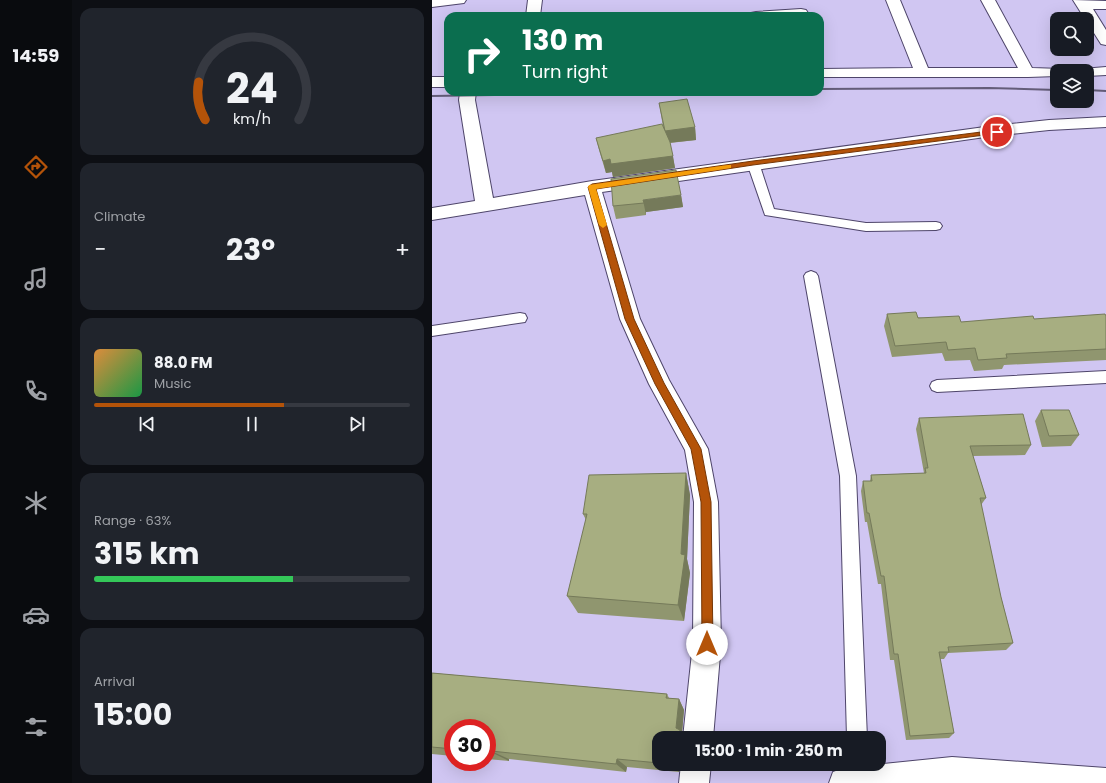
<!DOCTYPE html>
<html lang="en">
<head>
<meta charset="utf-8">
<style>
  body { margin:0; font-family:Poppins,sans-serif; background:#20242c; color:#f1f3f6; height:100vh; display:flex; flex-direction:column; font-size:15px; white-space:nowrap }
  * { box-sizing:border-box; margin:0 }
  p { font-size:13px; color:#9ea1a6 }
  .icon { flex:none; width:22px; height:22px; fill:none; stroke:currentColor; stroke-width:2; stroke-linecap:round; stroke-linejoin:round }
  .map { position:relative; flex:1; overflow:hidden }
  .panel { display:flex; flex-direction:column; gap:8px; padding:8px; background:#0d0f14; width:360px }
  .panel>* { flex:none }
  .top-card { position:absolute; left:12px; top:12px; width:380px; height:84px; border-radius:12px; box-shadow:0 4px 16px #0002; background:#0b6e4f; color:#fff; overflow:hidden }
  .fabs { position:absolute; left:618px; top:12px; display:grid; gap:8px }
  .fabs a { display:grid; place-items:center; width:44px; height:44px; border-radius:8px; background:#171b24; box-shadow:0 4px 16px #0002; font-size:20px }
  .speed { position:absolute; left:12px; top:719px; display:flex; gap:8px; font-size:20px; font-weight:700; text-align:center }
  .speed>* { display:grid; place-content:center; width:52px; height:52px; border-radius:50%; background:#171b24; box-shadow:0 4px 16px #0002; line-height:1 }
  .speed .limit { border:6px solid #d22; background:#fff; color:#111 }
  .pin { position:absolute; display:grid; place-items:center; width:34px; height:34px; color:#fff; margin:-17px; border:2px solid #fff; border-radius:50%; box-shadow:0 1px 4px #0007 }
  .me { position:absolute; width:44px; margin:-22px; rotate:0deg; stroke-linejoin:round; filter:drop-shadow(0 0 3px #0008) }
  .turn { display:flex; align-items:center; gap:14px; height:84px; padding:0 12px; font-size:18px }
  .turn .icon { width:52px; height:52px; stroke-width:2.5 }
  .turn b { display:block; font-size:28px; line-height:34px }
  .big { font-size:30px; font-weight:700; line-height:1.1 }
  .panel .widget { flex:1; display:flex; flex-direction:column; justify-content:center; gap:6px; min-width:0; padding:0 14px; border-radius:12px; background:#20242c }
  .panel .dial { align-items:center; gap:0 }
  .dial svg { height:104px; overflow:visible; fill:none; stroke:#363941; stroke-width:7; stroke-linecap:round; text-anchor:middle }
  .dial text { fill:#f1f3f6; stroke:none }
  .song { display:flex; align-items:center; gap:12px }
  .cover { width:48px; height:48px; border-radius:6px; background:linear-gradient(135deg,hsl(30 70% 55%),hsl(140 70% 35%)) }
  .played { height:4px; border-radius:2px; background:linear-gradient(90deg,#b45309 60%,#363941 60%) }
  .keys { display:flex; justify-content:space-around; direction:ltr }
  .heat { display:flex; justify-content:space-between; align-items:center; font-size:22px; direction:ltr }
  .charge { height:6px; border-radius:3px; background:linear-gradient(90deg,#34c759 63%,#363941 0) }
  .trip { position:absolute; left:220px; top:731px; width:234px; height:40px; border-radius:12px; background:#171b24; box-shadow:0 4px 16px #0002; font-weight:700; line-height:40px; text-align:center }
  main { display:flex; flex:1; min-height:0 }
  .dock { display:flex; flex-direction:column; width:72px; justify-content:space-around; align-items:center; background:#090b0e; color:#9ea1a6 }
  .dock .icon { width:28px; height:28px }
  .dock .current { color:#b45309 }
  .dock b { font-size:18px; color:#f1f3f6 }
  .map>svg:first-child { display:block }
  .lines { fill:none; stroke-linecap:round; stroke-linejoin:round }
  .lane-casing { stroke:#4e456a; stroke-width:2 }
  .street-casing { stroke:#4e456a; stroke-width:2 }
  .lane { fill:#fff; fill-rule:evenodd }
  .street { fill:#fff; fill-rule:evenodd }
  .rail { stroke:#645d79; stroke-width:2 }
  .wall { fill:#90966f }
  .shaded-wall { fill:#757a5a }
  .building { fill:#a7ae81; stroke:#757a5a }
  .route { fill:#b45309; stroke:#753606 }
  .slow { fill:#f59e0b }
</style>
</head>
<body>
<main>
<nav class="dock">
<b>14:59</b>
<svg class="icon current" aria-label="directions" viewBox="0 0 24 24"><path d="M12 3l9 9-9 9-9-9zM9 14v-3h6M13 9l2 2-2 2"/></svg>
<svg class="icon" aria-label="music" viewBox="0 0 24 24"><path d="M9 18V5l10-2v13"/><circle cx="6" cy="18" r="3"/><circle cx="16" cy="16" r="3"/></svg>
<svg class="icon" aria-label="phone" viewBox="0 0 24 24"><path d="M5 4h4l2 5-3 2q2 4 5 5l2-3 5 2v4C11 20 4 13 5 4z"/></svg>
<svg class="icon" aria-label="climate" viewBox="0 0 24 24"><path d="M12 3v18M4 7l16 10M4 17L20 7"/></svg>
<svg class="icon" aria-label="car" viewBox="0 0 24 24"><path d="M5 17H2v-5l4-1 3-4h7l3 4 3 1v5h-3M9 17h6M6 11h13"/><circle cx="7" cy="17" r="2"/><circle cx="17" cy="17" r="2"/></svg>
<svg class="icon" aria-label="filters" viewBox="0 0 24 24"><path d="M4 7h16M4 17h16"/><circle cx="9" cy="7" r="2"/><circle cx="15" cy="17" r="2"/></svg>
</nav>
<section class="panel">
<div class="widget dial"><svg viewBox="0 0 100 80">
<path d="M14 69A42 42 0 1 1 86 69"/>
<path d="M14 69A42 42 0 0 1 9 40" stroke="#b45309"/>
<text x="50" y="56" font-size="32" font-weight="700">24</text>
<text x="50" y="72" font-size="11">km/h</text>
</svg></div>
<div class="widget"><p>Climate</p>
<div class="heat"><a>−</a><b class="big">23°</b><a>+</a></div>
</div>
<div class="widget">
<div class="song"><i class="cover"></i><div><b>88.0 FM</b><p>Music</p></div></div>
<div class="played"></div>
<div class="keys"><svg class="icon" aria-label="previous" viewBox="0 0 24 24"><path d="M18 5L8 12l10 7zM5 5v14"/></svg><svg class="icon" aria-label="pause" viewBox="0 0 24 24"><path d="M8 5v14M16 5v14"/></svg><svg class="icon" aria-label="next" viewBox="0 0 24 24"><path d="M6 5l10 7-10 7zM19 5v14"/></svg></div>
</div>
<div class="widget"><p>Range · 63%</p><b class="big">315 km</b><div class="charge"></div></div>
<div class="widget"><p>Arrival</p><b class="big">15:00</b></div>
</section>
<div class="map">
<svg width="674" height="783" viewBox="0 0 674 783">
  <rect width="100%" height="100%" fill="#d0c6f2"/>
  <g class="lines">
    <g class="lane-casing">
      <g id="lane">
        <polygon points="321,159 325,160 327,163 342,209 434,223 504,222 508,223 510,226 508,229 504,230 434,231 333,215 315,163 317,160"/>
        <polygon points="379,271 384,273 386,276 424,476 435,738 415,738 408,476 372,276 374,273"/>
        <polygon points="88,313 93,314 95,318 93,322 0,336 0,326"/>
        <polygon points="674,371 674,383 505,392 500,390 498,386 500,382 505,380"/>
      </g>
    </g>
    <g class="street-casing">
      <g id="street">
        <polygon points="0,0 34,0 32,3 0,7"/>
        <polygon points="96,0 110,0 108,16 94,16"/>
        <polygon points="454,0 468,0 496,68 586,68 549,0 563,0 600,68 630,69 632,71 625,71 625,76 596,77 388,77 388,69 481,68"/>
        <polygon points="641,0 674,1 674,9 661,9 674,30 674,45 669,44 655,22 655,19 653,19"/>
        <polygon points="369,9 374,10 376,13 374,16 317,16 319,13 324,12"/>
        <polygon points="674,67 674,75 655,76 655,71 648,71 650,69"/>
        <rect x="0" y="77" width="16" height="10"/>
        <polygon points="28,92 44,92 43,100 61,198 160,181 560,126 617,120 674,117 674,127 617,130 560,136 170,192 208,319 237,380 276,449 286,502 289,643 281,738 251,738 261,643 262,502 253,450 217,384 188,319 153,195 0,220 0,208 43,201 27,100"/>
        <polygon points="520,757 674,768 674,783 397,783 401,772 412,768"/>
        <polygon points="249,764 279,764 277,783 247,783"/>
      </g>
    </g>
    <use href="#lane" class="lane"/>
    <use href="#street" class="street"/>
    <g class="rail">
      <polyline points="388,89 557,88 625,90"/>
      <polyline points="655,90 674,91"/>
      <polyline points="0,96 257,92"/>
    </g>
  </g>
  <g class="wall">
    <polygon points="227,103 263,127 264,140 238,143 243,168 181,177 180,172 174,173 167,150 164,138 231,127"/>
    <polygon points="249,195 251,207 214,212 214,215 184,219 181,206"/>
    <polygon points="455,314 529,322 674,316 674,360 572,365 570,369 542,371 538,360 513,361 510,353 460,357 452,326"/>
    <polygon points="609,410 647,435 639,446 610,447 603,421"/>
    <polygon points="487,418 599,445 593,455 541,456 554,498 549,505 569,597 581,643 574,650 516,653 512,659 508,659 522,733 517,738 474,740 462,660 458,660 449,584 446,584 435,522 433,522 429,491 431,481 438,481 439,475 492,473 484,429"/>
    <polygon points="254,473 258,495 255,559 258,573 252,621 146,613 135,596 154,520 151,514"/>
    <polygon points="0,673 235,694 237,698 247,699 252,710 250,733 253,738 227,738 227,764 247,764 247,772 195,767 194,772 77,759 77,761 55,759 55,728 21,728 21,756 0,754"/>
  </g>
  <g class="shaded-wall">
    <polygon points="263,127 264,140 235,143 233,131"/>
    <polygon points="241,156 243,168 181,177 180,172 174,173 171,161 178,159"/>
    <polygon points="249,195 251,207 214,212 214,215 211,200"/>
    <polygon points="254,473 258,495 255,559 258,573 252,621 246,605"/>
    <polygon points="247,699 252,710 250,733 253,738 247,738 244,728"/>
    <polygon points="59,751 77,759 77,761 59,752"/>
    <polygon points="185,759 195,767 194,772 184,764"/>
    <polygon points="240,764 247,764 247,772"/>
  </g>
  <g class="building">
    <polygon points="255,99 263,127 233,131 227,103"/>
    <polygon points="230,124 238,142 241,156 179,164 178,159 171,161 164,138"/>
    <polygon points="244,170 249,195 211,200 212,203 181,206 179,179"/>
    <polygon points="484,312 486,318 527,316 529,322 601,316 602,319 673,314 674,316 674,349 574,354 575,358 546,360 543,348 516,350 514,342 463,346 455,314"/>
    <polygon points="609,410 637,410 647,435 617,436"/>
    <polygon points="591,414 599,445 538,446 554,498 548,498 569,597 581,643 516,647 517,652 507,652 522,733 478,736 466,654 462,654 452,576 449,576 437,513 435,513 431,481 440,481 439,475 494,473 493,468 496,468 487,418"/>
    <polygon points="254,473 249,554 253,555 246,605 135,596 155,514 151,514 157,475"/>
    <polygon points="0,673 235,694 234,698 247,699 244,728 248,730 247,738 227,738 227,763 185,759 184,764 59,751 59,752 55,752 55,728 21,728 21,749 0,747"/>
  </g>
  <polygon class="route" points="565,130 569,132 568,133 321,165 164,189 202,319 232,383 269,449 279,502 281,644 279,648 275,649 271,648 270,644 269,502 259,449 223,384 193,319 156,187 160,184 321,161"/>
  <polygon class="slow" points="296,165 299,165 299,168 164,189 175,225 171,228 167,225 156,187 157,185"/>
</svg>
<div class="fabs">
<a><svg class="icon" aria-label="search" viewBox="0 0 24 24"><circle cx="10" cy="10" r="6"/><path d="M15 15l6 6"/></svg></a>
<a><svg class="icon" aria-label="layers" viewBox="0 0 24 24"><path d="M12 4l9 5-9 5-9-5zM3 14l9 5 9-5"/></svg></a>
</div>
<div class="speed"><div class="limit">30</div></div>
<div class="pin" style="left:565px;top:132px;background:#d93025"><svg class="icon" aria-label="arrive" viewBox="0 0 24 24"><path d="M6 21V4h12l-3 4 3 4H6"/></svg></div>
<svg class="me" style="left:275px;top:644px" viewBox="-20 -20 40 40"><circle r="19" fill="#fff"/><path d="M0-13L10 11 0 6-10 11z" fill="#b45309"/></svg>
<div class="trip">15:00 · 1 min · 250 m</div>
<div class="top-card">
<div class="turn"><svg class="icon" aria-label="right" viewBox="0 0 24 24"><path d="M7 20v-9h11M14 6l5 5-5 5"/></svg><div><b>130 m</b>Turn right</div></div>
</div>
</div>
</main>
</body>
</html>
